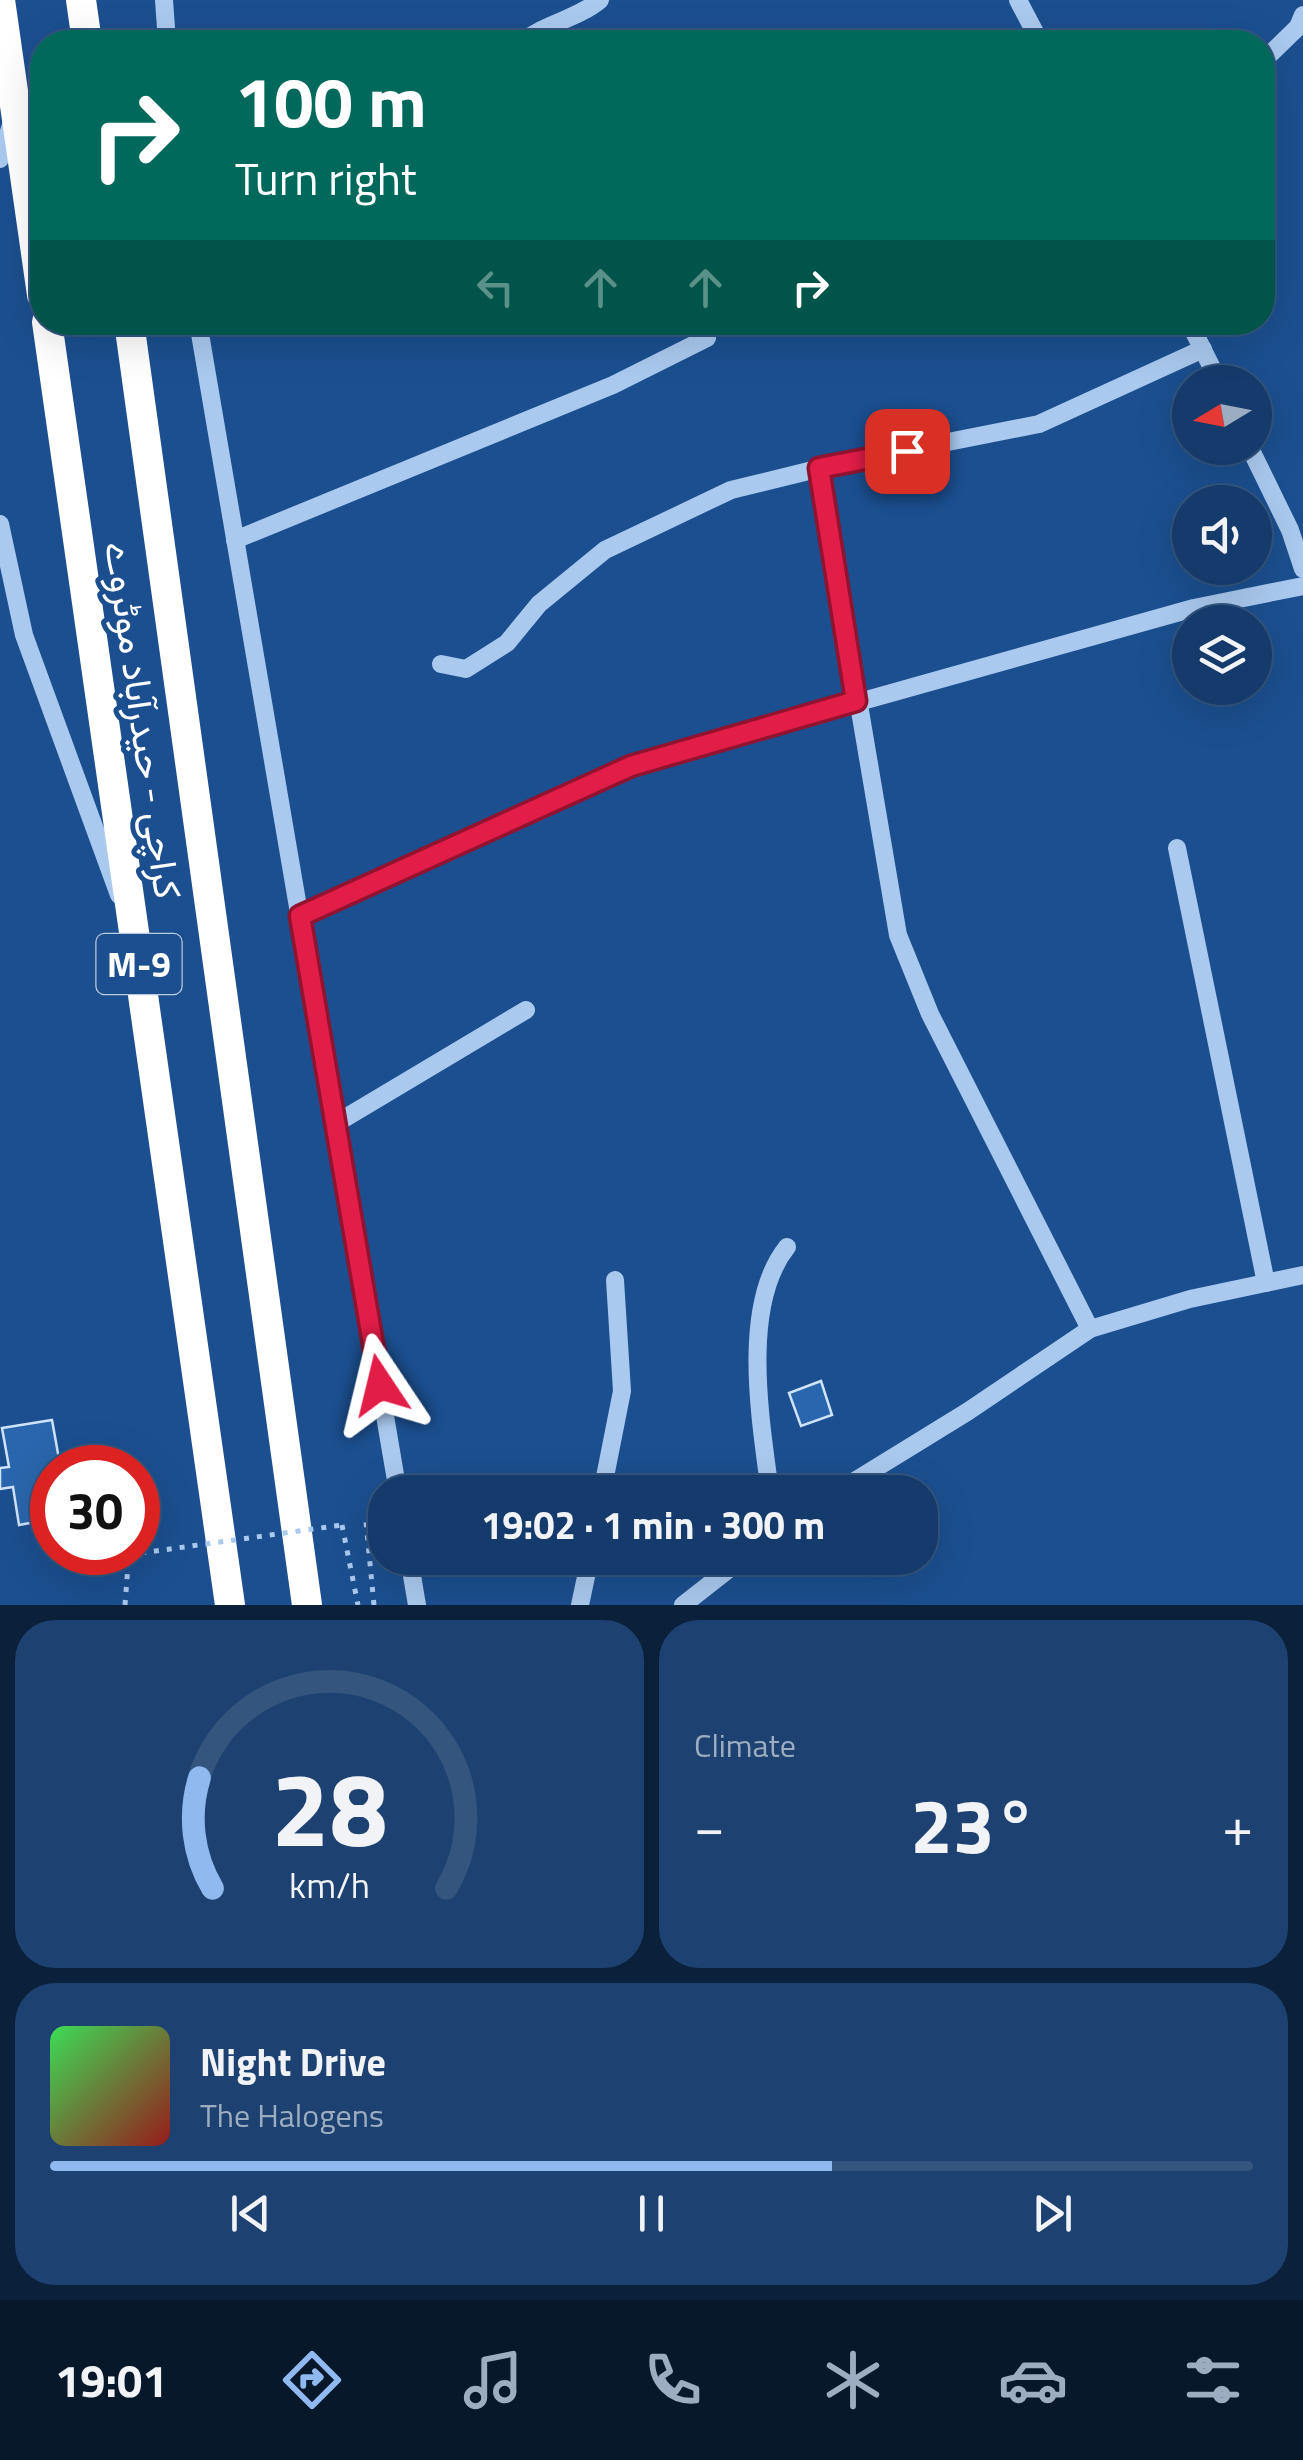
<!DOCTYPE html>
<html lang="en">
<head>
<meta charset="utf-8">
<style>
  body { margin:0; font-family:"Titillium Web",Vazirmatn,sans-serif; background:#1d4271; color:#f1f3f6; height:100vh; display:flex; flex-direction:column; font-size:38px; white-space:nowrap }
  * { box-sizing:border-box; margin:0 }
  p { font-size:32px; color:#9dadc1 }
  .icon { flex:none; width:55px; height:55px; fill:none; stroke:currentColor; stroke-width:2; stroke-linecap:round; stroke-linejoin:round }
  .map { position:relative; height:1605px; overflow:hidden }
  .panel { display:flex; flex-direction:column; gap:15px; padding:15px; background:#0b203b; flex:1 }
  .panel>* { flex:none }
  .banner { position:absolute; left:30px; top:30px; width:1245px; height:305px; border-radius:40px; box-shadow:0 10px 40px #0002,0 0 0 2px #33557e; background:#00695c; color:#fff; overflow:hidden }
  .needle { width:65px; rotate:260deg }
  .tools { position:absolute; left:1172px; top:365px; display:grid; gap:20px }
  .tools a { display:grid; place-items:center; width:100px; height:100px; border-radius:50%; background:#143b6b; box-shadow:0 10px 40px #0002,0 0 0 2px #33557e; font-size:50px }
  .speed { position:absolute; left:30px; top:1445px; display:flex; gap:20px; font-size:50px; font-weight:700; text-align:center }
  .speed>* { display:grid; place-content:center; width:130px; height:130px; border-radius:50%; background:#143b6b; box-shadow:0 10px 40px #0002,0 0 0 2px #33557e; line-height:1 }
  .speed .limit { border:15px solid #d22; background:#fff; color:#111 }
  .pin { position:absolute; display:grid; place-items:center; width:85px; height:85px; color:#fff; margin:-42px; border-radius:20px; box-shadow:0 5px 15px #0006 }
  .me { position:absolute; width:110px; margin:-55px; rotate:350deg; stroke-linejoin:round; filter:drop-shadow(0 0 8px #0008) }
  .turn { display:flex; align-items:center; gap:35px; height:210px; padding:0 40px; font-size:45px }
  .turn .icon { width:130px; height:130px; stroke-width:2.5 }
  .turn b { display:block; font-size:70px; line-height:85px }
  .lanes { display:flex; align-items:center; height:95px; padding:0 40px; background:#0003; justify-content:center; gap:50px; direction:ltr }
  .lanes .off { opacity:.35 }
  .big { font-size:75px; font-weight:700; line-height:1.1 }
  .panel .widget { flex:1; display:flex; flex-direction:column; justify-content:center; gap:15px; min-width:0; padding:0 35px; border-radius:40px; background:#1d4271 }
  .panel .dial { align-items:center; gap:0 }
  .dial svg { height:260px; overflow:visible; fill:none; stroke:#33557e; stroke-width:7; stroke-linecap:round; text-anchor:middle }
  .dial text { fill:#f1f3f6; stroke:none }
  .song { display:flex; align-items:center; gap:30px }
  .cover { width:120px; height:120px; border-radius:15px; background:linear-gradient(135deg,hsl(130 70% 55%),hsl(0 70% 35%)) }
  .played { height:10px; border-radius:5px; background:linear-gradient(90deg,#90b9f0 65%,#33557e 65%) }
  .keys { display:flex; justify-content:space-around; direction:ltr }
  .heat { display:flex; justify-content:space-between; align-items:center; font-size:55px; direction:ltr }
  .panel .tiles { flex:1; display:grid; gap:15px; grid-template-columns:1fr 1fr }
  .widget:last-child { grid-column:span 2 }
  .trip { position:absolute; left:368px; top:1475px; width:570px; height:100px; border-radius:40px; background:#143b6b; box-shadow:0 10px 40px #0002,0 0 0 2px #33557e; font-weight:700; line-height:100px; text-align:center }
  .tabs { display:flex; height:160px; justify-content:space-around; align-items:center; background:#08182b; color:#9dadc1 }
  .tabs .icon { width:70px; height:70px }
  .tabs .active { color:#90b9f0 }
  .tabs b { font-size:45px; color:#f1f3f6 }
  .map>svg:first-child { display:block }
  .building { fill:#2a66ad; stroke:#cfe3fa; stroke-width:2.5 }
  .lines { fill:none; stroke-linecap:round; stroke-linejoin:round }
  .path { stroke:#a9c9ee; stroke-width:5; stroke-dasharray:5 8; stroke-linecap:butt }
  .minor { stroke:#a9c9ee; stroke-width:18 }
  .highway { stroke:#fff; stroke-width:30 }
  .path-bridge { stroke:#a9c9ee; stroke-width:5; stroke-dasharray:5 8; stroke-linecap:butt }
  .route-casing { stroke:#92132f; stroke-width:25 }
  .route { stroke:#e11d48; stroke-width:18 }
  .labels { text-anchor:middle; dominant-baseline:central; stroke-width:10; stroke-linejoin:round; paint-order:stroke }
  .shield { fill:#1b4f8f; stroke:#bbcadd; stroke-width:2.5 }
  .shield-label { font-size:35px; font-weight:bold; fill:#fff }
  .street-label { font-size:38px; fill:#fff; stroke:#1b4f8f }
</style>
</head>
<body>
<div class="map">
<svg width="1303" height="1605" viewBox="0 0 1303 1605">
  <rect width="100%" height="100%" fill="#1b4f8f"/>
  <g class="building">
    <polygon points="821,1381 832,1415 801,1426 789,1393"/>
    <polygon points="52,1420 59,1459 70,1457 72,1468 52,1468 52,1519 19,1525 13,1487 0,1489 0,1468 9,1467 2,1428"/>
  </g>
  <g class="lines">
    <g class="path">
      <polyline points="119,1468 142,1464 141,1553"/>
      <polyline points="342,1525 358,1605"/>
      <polyline points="125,1605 129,1552"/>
      <polyline points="374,1605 366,1522 385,1519"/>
    </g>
    <g class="minor">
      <polyline points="164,0 167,42"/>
      <polyline points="1018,0 1040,42"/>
      <path d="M522 42C546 23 577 19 600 0"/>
      <polyline points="1262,62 1298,27 1303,15"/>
      <polyline points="0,159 12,122"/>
      <polyline points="198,322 398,1492"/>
      <polyline points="1189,322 1219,382"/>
      <polyline points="1250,448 1290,530 1303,569"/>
      <polyline points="819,469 898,935 930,1014 1090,1329"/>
      <polyline points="0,524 24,635 119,895"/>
      <polyline points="235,540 613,385 707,338"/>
      <polyline points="441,664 466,669 507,643 539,604 605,550 731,490 837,464 1039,424 1203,349"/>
      <polyline points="1177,848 1266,1283"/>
      <polyline points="300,916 631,766 1194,608 1303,586"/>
      <polyline points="335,1124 526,1010"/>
      <polyline points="602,1492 622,1391 615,1280"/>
      <path d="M770 1492C761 1422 740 1306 787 1247"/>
      <polyline points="837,1492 967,1412 1090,1329 1190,1299 1303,1275"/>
      <polyline points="409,1558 417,1605"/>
      <polyline points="580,1605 590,1558"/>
      <polyline points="683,1605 743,1558"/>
    </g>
    <g class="highway">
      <polyline points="0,0 42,295"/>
      <polyline points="81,0 87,42"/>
      <polyline points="47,322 230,1605"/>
      <polyline points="129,322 307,1605"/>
    </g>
    <polyline class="path-bridge" points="141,1553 342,1525"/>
  </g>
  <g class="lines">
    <g class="route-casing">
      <polyline id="route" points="380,1385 300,916 631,766 856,701 819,468 907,451"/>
    </g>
    <use href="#route" class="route"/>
  </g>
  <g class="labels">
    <rect class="shield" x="96.5" y="934" width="85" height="60" rx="8"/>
    <g class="shield-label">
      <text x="139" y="964">M-9</text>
    </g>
    <g class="street-label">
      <text transform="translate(144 720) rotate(82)">کراچی - حیدرآباد موٹروے</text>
    </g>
  </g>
</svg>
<div class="tools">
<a><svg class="needle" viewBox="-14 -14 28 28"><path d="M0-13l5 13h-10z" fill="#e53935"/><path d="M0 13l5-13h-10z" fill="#9dadc1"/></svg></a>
<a><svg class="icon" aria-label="sound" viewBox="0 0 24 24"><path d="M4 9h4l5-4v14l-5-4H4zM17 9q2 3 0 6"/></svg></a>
<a><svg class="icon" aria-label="layers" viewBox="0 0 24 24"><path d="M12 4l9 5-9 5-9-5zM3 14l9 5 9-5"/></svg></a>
</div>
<div class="speed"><div class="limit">30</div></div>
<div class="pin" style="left:907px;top:451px;background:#d93025"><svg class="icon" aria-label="arrive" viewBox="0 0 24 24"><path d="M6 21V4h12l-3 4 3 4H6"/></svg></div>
<svg class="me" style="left:380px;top:1385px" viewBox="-20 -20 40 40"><path d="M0-17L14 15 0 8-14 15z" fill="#e11d48" stroke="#fff" stroke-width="4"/></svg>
<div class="trip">19:02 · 1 min · 300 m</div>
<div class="banner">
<div class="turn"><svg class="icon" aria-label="right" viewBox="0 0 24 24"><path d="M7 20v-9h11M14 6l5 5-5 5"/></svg><div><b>100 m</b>Turn right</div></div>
<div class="lanes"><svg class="icon off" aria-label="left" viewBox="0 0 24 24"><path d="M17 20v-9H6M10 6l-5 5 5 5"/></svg><svg class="icon off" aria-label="ahead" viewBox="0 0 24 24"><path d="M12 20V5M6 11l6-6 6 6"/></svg><svg class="icon off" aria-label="ahead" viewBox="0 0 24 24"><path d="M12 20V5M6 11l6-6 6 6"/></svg><svg class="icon" aria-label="right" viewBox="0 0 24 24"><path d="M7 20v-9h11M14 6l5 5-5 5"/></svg></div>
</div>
</div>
<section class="panel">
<div class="tiles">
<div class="widget dial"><svg viewBox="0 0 100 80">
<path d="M14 69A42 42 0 1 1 86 69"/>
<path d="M14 69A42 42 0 0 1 10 35" stroke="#90b9f0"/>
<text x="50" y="56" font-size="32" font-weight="700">28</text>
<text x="50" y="72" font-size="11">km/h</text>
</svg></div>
<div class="widget"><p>Climate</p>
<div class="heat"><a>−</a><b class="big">23°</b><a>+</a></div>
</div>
<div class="widget">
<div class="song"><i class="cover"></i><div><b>Night Drive</b><p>The Halogens</p></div></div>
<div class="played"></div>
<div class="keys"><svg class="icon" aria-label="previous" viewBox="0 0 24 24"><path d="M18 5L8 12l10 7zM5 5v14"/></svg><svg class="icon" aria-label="pause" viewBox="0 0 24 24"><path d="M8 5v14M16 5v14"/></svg><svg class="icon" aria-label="next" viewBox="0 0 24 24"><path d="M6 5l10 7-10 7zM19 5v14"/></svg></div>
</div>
</div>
</section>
<nav class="tabs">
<b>19:01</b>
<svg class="icon active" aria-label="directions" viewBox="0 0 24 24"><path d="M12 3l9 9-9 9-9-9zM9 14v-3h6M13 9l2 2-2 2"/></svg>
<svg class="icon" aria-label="music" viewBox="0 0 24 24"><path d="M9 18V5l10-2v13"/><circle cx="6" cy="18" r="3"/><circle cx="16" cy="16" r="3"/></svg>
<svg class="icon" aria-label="phone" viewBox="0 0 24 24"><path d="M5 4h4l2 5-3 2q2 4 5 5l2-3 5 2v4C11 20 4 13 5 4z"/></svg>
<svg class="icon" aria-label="climate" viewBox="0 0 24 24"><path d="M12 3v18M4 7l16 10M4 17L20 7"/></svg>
<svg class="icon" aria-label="car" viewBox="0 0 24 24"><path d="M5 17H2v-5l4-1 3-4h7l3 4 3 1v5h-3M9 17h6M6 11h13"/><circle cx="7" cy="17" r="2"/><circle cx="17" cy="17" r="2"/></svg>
<svg class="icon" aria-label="filters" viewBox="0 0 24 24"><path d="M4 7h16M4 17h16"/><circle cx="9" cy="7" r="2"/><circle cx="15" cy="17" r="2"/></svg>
</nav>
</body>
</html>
